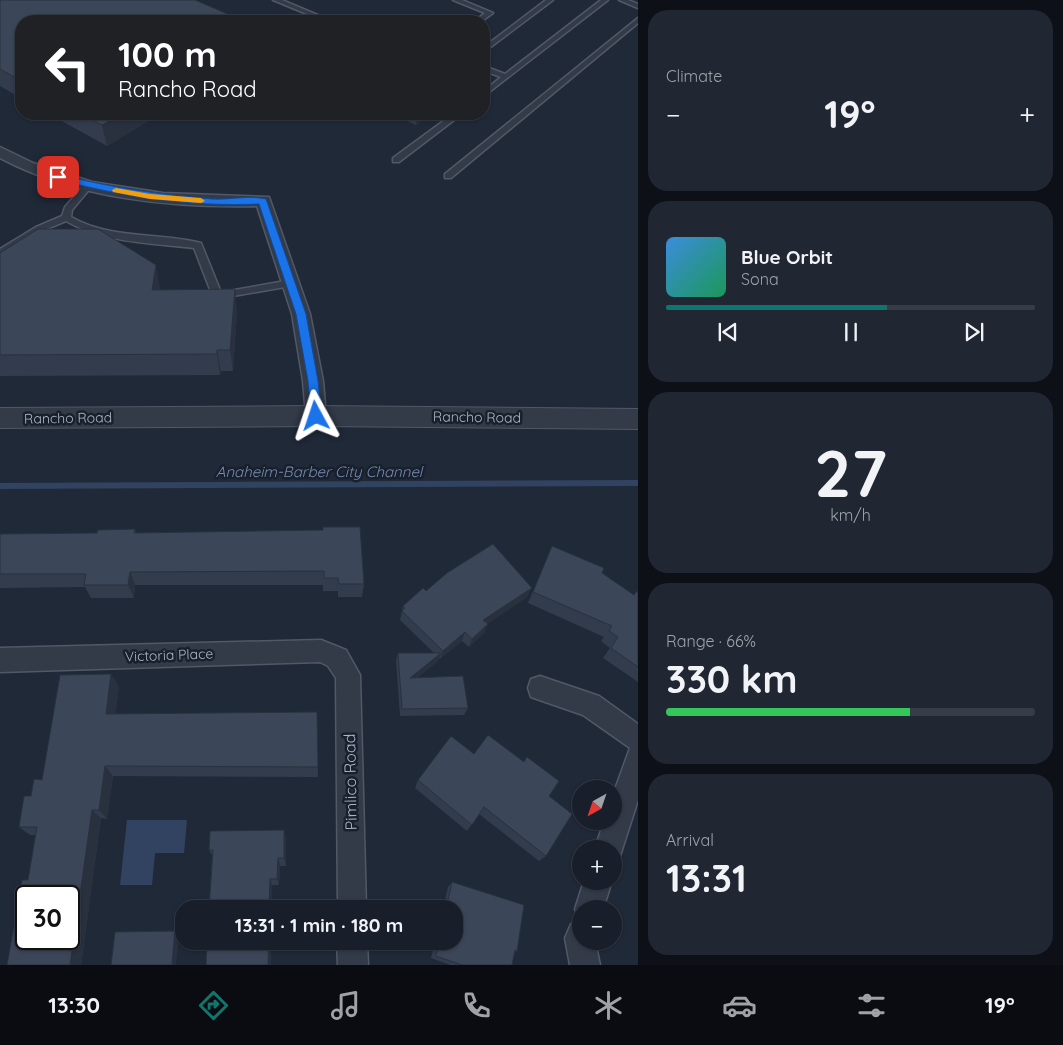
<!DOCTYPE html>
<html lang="en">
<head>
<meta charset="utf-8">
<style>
  body { margin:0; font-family:Quicksand,sans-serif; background:#212732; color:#f1f3f6; height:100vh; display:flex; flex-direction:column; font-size:19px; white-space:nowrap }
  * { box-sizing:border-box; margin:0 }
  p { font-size:16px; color:#9fa2a8 }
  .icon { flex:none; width:28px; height:28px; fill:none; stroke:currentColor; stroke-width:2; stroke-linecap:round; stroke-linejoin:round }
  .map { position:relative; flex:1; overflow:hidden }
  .sheet { display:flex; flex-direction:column; gap:10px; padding:10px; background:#0d1117; width:425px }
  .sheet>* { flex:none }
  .banner { position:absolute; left:15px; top:15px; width:475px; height:105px; border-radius:20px; box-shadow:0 1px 4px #0004,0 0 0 1px #363d47; background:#202124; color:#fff; overflow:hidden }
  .needle { width:32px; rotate:220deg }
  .tools { position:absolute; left:572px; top:780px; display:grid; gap:10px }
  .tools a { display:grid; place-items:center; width:50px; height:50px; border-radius:50%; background:#181f2a; box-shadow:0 1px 4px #0004,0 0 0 1px #363d47; font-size:25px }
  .speed { position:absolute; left:15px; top:885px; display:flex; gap:10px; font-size:25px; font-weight:700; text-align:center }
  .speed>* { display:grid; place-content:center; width:65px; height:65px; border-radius:50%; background:#181f2a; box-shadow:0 1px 4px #0004,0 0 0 1px #363d47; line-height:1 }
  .speed .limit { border:2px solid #111; border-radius:8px; background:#fff; color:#111 }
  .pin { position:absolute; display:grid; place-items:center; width:42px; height:42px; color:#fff; margin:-21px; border-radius:10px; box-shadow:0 2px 8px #0006 }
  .me { position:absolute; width:55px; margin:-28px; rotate:355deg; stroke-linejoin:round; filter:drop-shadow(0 0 4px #0008) }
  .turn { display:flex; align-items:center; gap:18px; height:105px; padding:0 20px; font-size:22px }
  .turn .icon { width:65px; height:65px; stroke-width:2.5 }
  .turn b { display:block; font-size:35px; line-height:42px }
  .big { font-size:38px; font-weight:700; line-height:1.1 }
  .sheet .widget { flex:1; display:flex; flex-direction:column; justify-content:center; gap:8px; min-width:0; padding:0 18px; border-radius:20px; background:#212732 }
  .sheet .dial { align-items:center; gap:0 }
  .dial b { font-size:65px; line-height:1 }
  .song { display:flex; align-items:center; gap:15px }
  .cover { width:60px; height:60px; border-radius:8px; background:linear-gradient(135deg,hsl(210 70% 55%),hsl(150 70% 35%)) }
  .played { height:5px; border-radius:2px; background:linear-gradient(90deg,#0f766e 60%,#363d47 60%) }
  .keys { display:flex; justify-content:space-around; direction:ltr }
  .heat { display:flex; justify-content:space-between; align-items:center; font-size:28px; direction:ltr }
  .charge { height:8px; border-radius:4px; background:linear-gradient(90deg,#34c759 66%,#363d47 0) }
  .trip { position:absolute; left:175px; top:900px; width:288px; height:50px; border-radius:20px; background:#181f2a; box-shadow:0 1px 4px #0004,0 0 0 1px #363d47; font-weight:700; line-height:50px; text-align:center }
  .menu { display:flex; height:80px; justify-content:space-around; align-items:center; background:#0a0c11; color:#9fa2a8 }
  .menu .icon { width:35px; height:35px }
  .menu .active { color:#0f766e }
  .menu b { font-size:22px; color:#f1f3f6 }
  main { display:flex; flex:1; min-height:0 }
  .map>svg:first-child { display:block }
  .water { fill:#324361 }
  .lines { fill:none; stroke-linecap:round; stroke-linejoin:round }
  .stream { fill:#324361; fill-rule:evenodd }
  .service-casing { stroke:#515867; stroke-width:3 }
  .minor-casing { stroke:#515867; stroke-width:3 }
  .tertiary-casing { stroke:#515867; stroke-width:2 }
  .service { fill:#333b49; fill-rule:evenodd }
  .minor { fill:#333b49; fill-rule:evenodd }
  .tertiary { fill:#333b49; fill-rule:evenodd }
  .wall { fill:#333c4d }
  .shaded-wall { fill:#29313e }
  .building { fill:#3b4659; stroke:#29313e; fill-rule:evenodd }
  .route { fill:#1a73e8; stroke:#114b97 }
  .slow { fill:#f59e0b }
  .labels { text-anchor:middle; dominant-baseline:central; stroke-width:5; stroke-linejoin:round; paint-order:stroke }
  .street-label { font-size:14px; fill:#adb5c6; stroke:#19202d }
  .water-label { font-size:15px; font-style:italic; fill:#748aaf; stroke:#19202d }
  .near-street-label { font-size:16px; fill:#adb5c6; stroke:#19202d }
</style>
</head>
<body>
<main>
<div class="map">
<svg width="638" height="965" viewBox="0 0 638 965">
  <rect width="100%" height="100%" fill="#202938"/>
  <polygon class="water" points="127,820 187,820 184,853 155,853 152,885 120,885"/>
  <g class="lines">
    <polygon class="stream" points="638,480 638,486 0,489 0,483"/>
    <g class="service-casing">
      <g id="service">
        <polygon points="273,0 282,0 332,21 324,21"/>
        <polygon points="453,0 462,0 493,13 482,21 475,21 485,13"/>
        <polygon points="546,0 553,0 484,52 484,47"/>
        <polygon points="601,0 608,0 484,96 484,91 501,77 484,71 484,66 505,74"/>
        <polygon points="619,0 628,0 638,4 638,8"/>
        <polygon points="638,18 638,23 451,178 445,178 445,174"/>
        <polygon points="453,114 462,114 399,162 393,162 393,158"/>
        <path d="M89 182 93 185 72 210 71 217C112 240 158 232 201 243L220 290 223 292 291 280 296 283 291 286 222 298 211 292 194 248C152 243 103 243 66 221L42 231 0 256V249L36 227 62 216 65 207 86 183Z"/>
      </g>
    </g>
    <g class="minor-casing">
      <g id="minor">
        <path d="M0 147 33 163 92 182 163 193 269 197 310 314 323 381 326 416 323 422 316 424 309 422 306 416 303 381 292 314 257 206C170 208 78 199 0 158Z"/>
        <polygon points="321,640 346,650 360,675 366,909 338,909 336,678 328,666 320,662 0,672 0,648"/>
        <polygon points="540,676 599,696 638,724 638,800 619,859 614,861 614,849 595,849 604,821 614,821 614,792 630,748 583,715 531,697 528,688 531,679"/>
        <polygon points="584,881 612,881 603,909 581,909 581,941 595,941 600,965 570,965 565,938 571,924 580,920 575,909"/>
        <polygon points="337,941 367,941 368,965 338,965"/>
      </g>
    </g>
    <g class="tertiary-casing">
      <polygon id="tertiary" points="316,406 638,409 638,429 316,426 0,428 0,408"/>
    </g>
    <use href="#service" class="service"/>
    <use href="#minor" class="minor"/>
    <use href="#tertiary" class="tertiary"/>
  </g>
  <g class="wall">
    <polygon points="0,0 21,21 21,98 0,86"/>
    <polygon points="49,114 160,114 107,146"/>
    <polygon points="316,114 327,114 322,117"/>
    <polygon points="391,114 430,114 416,125"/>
    <polygon points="0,253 160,287 160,290 237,311 233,371 221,371 220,375 0,376"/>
    <polygon points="135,529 136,533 323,530 364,584 362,597 338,597 338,591 323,591 323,585 135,585 134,598 91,598 85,587 0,588 0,534 97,533"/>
    <polygon points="552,546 602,573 634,595 638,592 638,682 603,658 610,648 601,641 604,637 528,603"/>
    <polygon points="426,591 527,597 487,624 484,633 469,647 462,641 440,659 439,658 438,661 418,677 468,708 464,715 400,716 396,661 398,653 434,653 400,620 403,606"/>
    <polygon points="111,674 119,687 115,714 317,712 318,777 113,776 107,819 101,818 81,965 7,965 28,880 35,835 30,835 19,827 31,796 42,780"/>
    <polygon points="474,754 523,762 527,757 549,796 546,856 539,861 479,814 467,831 415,788 418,780"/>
    <polygon points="284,830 286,838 286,866 280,866 279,885 272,885 272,909 209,909 212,855 209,850"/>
    <polygon points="452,882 517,951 514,952 512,965 450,965 431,958 435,941 454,941 454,909 443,909 448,887"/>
  </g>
  <g class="shaded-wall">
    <polygon points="122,114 160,114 107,146 102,125"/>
    <polygon points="417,114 430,114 416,125"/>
    <polygon points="156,265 160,287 157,311 152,290"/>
    <polygon points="235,289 237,311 233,371 230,350"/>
    <polygon points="217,350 221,371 220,375 217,354"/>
    <polygon points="130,572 135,585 134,598 128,585"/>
    <polygon points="532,588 527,597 480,629 483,620"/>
    <polygon points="488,624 484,633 469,647 472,639"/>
    <polygon points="465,632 462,641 440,659 443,651"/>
    <polygon points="441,653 438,661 408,685 410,678"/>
    <polygon points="111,674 119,687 114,726 106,714"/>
    <polygon points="105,766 113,776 107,819 99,810"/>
    <polygon points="92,810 101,818 81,965 70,965"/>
    <polygon points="284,830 286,838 286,866 284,858"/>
    <polygon points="278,858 280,866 279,885 277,879"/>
    <polygon points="270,879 272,885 272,909 269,909"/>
    <polygon points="175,931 179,934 176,965 172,965"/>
    <polygon points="269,941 271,941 271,965 268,965"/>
  </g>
  <g class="building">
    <polygon points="0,0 195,0 244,21 21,21 21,81 0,69"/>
    <polygon points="339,15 356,21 329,21"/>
    <polygon points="81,114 122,114 102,125"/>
    <polygon points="38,229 98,229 156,265 152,290 235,289 230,350 217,350 217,354 0,355 0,253"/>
    <polygon points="323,527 360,527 364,584 339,584 338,578 324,578 324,571 130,572 128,585 84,585 86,574 0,574 0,534 97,533 98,530 135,529 134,533 323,530"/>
    <polygon points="493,544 532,588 483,620 488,624 472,639 465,632 443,651 402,611 405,608 403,606 423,588 426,591 447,573"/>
    <polygon points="552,546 604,568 602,573 634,595 637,591 638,592 638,667 611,648 618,637 609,631 612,626 533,592"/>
    <polygon points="398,653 441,653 410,678 463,676 468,708 402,709"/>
    <path d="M111 674 106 714 317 712 318 767 105 766 99 810H92L70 965H7L22 880H28L37 827H19L24 796H31L34 779 42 780 60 675ZM26 896H69V939H26Z"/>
    <polygon points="488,735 524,762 527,757 559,781 549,796 572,814 546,856 484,807 472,825 418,780 451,736 474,754"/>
    <polygon points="284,830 284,858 278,858 277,879 270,879 269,909 209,909 213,850 209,850 210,831"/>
    <polygon points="452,882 524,905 517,951 515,950 512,965 462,965 436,956 439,941 454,941 454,909 446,909"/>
    <polygon points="175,931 172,965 111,965 115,932"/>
    <polygon points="207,941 269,941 268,965 206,965"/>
  </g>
  <path class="route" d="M58 174C112 188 157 194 212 199 229 200 249 195 266 199L306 314 318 381 322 416 320 419 316 420 311 416 308 381 296 314 259 204C190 207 123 197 56 179L54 177Z"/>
  <polygon class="slow" points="116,188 150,194 201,198 205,201 201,203 150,199 113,192 112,190"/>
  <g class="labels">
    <g class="street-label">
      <text transform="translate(477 417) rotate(1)">Rancho Road</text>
      <text transform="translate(68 418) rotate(-1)">Rancho Road</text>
      <text transform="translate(169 655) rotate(-2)">Victoria Place</text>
    </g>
    <g class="water-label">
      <text x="319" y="471">Anaheim-Barber City Channel</text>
    </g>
    <g class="near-street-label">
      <text transform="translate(350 782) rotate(-91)">Pimlico Road</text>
    </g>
  </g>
</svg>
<div class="tools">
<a><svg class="needle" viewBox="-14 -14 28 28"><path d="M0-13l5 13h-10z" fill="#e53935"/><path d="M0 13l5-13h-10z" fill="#9fa2a8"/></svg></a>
<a>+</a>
<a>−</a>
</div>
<div class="speed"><div class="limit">30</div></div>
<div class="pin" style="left:58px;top:177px;background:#d93025"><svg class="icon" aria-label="arrive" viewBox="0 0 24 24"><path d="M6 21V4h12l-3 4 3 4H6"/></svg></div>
<svg class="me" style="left:316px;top:416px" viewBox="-20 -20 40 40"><path d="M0-17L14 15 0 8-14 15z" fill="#1a73e8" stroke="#fff" stroke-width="4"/></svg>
<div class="trip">13:31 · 1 min · 180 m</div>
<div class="banner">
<div class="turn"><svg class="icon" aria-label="left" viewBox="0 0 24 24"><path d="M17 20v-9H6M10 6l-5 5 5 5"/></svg><div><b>100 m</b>Rancho Road</div></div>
</div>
</div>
<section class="sheet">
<div class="widget"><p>Climate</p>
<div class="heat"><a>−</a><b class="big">19°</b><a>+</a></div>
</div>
<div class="widget">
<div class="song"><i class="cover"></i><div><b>Blue Orbit</b><p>Sona</p></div></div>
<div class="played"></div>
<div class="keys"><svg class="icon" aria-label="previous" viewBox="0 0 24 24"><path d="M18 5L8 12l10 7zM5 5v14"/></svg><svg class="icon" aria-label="pause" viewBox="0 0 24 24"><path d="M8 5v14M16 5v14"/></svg><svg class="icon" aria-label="next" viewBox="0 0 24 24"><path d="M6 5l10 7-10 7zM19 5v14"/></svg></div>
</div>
<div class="widget dial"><b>27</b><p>km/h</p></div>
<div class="widget"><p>Range · 66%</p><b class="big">330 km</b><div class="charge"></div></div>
<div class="widget"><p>Arrival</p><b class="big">13:31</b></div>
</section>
</main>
<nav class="menu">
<b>13:30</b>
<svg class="icon active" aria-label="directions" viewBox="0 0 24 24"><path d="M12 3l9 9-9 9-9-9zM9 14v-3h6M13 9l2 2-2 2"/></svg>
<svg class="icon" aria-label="music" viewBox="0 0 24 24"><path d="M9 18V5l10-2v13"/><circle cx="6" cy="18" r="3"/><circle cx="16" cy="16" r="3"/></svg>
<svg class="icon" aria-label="phone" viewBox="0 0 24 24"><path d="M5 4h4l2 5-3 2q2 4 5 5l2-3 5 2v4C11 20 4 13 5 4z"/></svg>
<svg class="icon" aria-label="climate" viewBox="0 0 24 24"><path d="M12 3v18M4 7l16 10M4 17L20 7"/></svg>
<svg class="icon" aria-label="car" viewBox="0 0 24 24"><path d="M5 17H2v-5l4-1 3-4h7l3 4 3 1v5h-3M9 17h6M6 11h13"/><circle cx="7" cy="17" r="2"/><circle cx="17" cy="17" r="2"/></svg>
<svg class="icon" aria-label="filters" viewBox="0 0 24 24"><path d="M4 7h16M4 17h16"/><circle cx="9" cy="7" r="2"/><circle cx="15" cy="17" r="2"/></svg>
<b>19°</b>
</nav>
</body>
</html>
